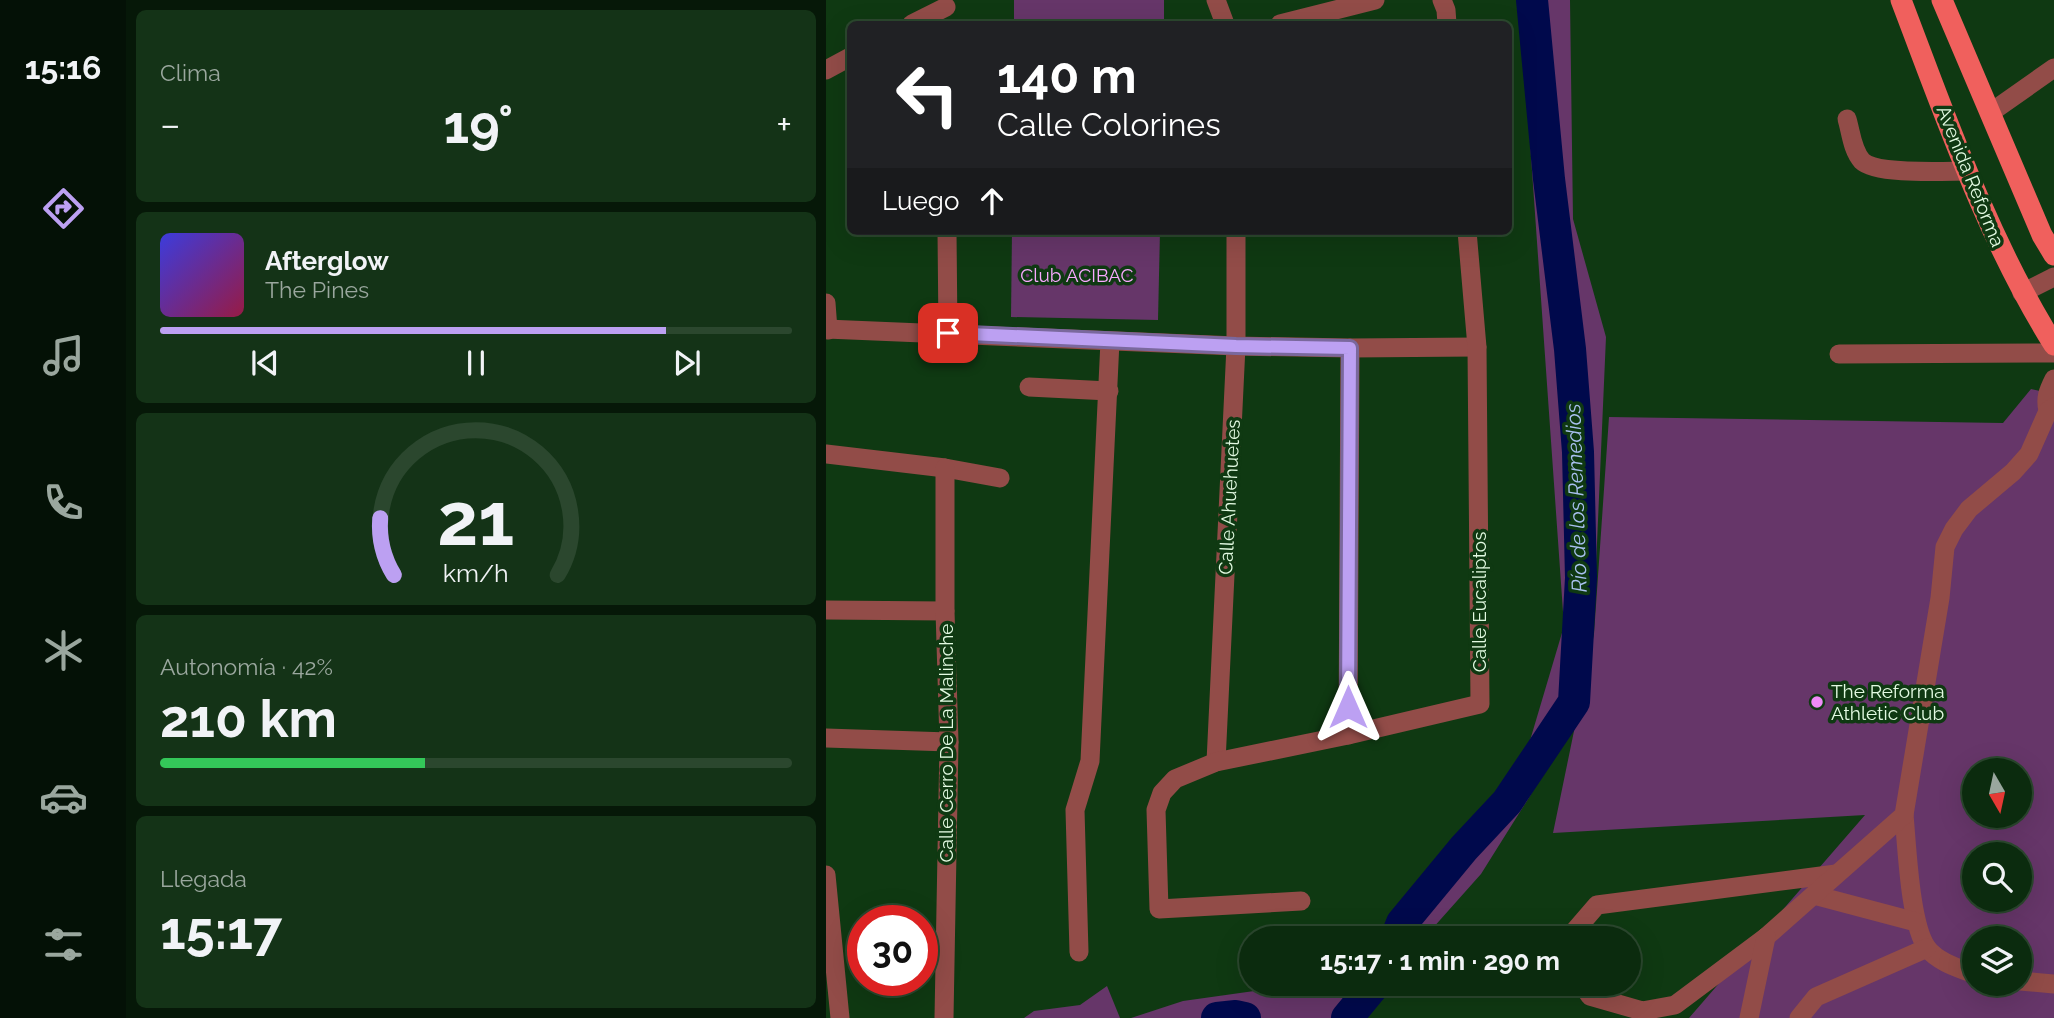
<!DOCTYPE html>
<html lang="es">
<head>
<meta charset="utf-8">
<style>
  body { margin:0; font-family:Raleway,sans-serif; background:#143317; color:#f1f3f6; height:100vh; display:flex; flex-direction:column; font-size:26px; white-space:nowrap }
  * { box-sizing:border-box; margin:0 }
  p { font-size:23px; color:#9aa79e }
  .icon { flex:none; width:38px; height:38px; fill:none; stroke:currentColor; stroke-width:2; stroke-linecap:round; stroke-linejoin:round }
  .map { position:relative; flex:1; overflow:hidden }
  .drawer { display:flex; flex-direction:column; gap:10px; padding:10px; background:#061808; width:700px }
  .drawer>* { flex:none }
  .guide { position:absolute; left:21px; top:21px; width:665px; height:214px; border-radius:10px; box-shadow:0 7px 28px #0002,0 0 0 2px #2b472e; background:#202124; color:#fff; overflow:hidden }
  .needle { width:46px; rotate:171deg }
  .controls { position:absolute; left:1136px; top:758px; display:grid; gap:14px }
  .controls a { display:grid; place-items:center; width:70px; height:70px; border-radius:50%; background:#0b2b0e; box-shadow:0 7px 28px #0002,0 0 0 2px #2b472e; font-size:35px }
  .speed { position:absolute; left:21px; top:905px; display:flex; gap:14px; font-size:35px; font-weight:700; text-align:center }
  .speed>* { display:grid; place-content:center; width:91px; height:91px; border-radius:50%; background:#0b2b0e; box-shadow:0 7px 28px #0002,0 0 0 2px #2b472e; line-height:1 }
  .speed .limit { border:10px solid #d22; background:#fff; color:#111 }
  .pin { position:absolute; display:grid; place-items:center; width:60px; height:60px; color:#fff; margin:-30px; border-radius:14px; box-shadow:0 4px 10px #0006 }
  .me { position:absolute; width:77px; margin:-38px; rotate:0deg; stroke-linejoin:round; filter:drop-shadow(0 0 5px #0008) }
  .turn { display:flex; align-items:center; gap:24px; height:147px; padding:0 35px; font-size:32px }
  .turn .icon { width:91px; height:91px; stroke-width:2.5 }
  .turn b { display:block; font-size:49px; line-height:60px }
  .then { display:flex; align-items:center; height:66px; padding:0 35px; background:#0003; gap:14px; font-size:26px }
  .big { font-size:52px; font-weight:700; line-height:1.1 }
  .drawer .tile { flex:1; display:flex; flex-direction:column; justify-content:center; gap:10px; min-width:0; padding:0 24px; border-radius:10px; background:#143317 }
  .drawer .dial { align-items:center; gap:0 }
  .dial svg { height:182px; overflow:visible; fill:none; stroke:#2b472e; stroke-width:7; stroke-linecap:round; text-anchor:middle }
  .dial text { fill:#f1f3f6; stroke:none }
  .song { display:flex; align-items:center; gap:21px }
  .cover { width:84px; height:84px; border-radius:10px; background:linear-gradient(135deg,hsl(240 70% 55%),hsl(340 70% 35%)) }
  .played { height:7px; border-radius:4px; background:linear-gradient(90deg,#bca0f2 80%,#2b472e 80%) }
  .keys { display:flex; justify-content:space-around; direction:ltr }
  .heat { display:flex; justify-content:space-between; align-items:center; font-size:38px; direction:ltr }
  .charge { height:10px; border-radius:5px; background:linear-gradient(90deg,#34c759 42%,#2b472e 0) }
  .trip { position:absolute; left:413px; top:926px; width:402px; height:70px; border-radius:35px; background:#0b2b0e; box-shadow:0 7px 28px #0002,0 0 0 2px #2b472e; font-weight:700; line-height:70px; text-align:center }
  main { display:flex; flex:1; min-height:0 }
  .menu { display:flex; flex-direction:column; width:126px; justify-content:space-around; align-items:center; background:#041106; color:#9aa79e }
  .menu .icon { width:49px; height:49px }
  .menu .selected { color:#bca0f2 }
  .menu b { font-size:32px; color:#f1f3f6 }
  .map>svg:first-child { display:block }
  .green { fill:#663669; fill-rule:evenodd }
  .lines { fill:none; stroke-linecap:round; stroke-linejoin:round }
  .river { stroke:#00094c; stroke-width:32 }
  .minor { stroke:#924c48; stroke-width:19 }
  .major { stroke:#f0605d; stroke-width:21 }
  .route-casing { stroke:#7a689d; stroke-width:18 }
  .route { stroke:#bca0f2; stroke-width:12 }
  .poi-dot { fill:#ef8bf7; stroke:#0f3912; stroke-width:2.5 }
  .labels { text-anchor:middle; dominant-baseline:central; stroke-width:7; stroke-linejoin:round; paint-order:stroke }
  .street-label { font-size:19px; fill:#e3fae2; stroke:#0f3912 }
  .park-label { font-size:19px; fill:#f9a9ff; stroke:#0f3912 }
  .poi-label { font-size:19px; fill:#e3fae2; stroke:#0f3912; text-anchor:start }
  .water-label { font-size:21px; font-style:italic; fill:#a9c0f0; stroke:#0f3912 }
</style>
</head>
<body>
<main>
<nav class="menu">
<b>15:16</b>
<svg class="icon selected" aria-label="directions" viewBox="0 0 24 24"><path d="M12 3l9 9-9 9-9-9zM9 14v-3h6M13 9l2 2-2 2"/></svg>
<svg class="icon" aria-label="music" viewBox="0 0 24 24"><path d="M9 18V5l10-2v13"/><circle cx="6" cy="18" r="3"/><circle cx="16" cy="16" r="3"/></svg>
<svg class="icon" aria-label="phone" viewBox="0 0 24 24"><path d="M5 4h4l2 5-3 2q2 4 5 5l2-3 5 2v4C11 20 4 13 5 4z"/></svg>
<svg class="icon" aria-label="climate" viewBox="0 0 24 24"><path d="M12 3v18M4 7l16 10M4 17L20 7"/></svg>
<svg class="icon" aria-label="car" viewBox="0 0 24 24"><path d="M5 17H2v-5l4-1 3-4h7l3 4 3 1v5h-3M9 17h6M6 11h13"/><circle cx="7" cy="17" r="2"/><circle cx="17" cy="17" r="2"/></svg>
<svg class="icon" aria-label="filters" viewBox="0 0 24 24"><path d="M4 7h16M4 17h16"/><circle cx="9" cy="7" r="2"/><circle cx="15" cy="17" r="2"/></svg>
</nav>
<section class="drawer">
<div class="tile"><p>Clima</p>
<div class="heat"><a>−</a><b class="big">19°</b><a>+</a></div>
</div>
<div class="tile">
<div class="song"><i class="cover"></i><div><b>Afterglow</b><p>The Pines</p></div></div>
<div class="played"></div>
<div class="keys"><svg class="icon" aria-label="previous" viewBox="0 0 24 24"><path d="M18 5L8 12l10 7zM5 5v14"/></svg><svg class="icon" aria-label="pause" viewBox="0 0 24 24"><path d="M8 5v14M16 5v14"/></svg><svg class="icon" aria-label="next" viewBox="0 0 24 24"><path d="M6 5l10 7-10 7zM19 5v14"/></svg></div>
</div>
<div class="tile dial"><svg viewBox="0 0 100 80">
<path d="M14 69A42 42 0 1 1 86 69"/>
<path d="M14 69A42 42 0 0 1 8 44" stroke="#bca0f2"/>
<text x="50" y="56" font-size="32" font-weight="700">21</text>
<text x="50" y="72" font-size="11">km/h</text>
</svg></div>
<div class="tile"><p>Autonomía · 42%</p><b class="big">210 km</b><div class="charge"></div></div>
<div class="tile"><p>Llegada</p><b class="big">15:17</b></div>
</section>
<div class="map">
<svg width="1228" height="1018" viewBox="0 0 1228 1018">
  <rect width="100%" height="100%" fill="#0f3912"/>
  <g class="green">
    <rect x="188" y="0" width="150" height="24"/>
    <polygon points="694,0 744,0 747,219 780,337 770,566 749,716 704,796 655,874 598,938 547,938 598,883 700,754 738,626"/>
    <polygon points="186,231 334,231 332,320 185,317"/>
    <path d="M1205 389 1228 394V1018H863L1039 815 727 833 768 634 783 417 1177 423ZM1148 770H1194V816H1148ZM1148 854H1194V900H1148ZM1148 938H1194V984H1148Z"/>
    <polygon points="479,984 563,984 551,1002 526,1018 305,1018 357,1001"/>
    <polygon points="281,986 294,1018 198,1018 208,1011 254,1005"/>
  </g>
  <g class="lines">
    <g class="river">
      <polyline points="570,938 576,923 638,848 681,802 748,702 755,578 752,452 744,349 723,179 706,0"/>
      <polyline points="391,1018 410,1016 419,1018"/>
      <polyline points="521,1018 549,984"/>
    </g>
    <g class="minor">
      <polyline points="390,0 399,24"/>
      <polyline points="616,0 620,10 621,24"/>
      <polyline points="86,24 120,7"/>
      <polyline points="454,24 549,0"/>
      <polyline points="0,70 24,57"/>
      <polyline points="1164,113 1228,68"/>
      <path d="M1021 119C1025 132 1026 150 1036 161 1050 175 1119 171 1141 171"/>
      <polyline points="121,231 122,333"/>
      <polyline points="1196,293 1228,277"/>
      <polyline points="0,303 2,330"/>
      <polyline points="0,329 410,346 524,348 651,347"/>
      <polyline points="1013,354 1228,353"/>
      <polyline points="203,387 283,391"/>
      <path d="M1222 411C1219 398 1222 391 1228 379"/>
      <polyline points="0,454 119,468 174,478"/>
      <polyline points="0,610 119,611"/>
      <polyline points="522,735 524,348"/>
      <polyline points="0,738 123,742"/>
      <polyline points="390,762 410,346 410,231"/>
      <path d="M1078 815C1081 846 1084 925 1101 948 1112 962 1132 968 1148 974"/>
      <polyline points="0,875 14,1018"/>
      <polyline points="988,895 1090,922"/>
      <polyline points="475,901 333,909 330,810 336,793 349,779 390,762 522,735 654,704 651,347 641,231"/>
      <polyline points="746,938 746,934 771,905 1010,874"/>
      <polyline points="253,952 249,810 264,761 284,341"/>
      <polyline points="1194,981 1228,984"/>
      <polyline points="756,984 764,996 816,1011 849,1005 940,937 1078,815 1114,598 1119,547 1128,529 1143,509 1187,472 1203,454 1222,411 1228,407"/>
      <polyline points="118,1018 123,742 119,611 119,468"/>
      <polyline points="923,1018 940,937"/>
      <polyline points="973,1018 990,997 1101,948"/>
    </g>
    <g class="major">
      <path d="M1075 0C1120 118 1161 238 1228 345"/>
      <polyline points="1116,0 1216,235 1228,255"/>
    </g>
  </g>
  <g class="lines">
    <g class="route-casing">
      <polyline id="route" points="122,333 410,346 524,348 522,707"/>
    </g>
    <use href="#route" class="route"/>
  </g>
  <circle class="poi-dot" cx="991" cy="702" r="7"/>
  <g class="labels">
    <g class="street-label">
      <text transform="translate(1145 176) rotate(68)">Avenida Reforma</text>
      <text transform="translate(403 497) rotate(-87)">Calle Ahuehuetes</text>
      <text transform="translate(653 602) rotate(-90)">Calle Eucaliptos</text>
      <text transform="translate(120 743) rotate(-90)">Calle Cerro De La Malinche</text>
    </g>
    <g class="park-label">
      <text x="251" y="275">Club ACIBAC</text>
    </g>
    <g class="poi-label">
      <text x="1005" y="691">The Reforma<tspan x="1005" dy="22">Athletic Club</tspan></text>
    </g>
    <g class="water-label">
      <text transform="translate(750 498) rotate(-92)">Río de los Remedios</text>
    </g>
  </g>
</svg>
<div class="controls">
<a><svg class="needle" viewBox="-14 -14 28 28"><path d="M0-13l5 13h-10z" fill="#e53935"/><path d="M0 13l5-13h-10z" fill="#9aa79e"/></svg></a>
<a><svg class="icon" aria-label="search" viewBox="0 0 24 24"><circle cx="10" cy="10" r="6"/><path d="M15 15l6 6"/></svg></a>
<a><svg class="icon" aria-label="layers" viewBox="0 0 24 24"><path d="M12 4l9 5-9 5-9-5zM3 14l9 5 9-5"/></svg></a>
</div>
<div class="speed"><div class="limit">30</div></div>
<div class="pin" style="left:122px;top:333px;background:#d93025"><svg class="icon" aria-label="arrive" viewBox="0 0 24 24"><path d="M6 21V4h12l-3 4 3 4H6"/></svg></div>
<svg class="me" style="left:522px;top:707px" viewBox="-20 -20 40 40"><path d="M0-17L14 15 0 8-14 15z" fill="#bca0f2" stroke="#fff" stroke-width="4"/></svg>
<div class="trip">15:17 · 1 min · 290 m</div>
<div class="guide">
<div class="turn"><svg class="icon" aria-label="left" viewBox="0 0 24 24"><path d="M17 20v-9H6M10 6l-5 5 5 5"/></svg><div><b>140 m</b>Calle Colorines</div></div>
<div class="then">Luego<svg class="icon" aria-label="ahead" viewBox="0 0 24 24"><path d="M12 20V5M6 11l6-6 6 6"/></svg></div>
</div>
</div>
</main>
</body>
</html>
